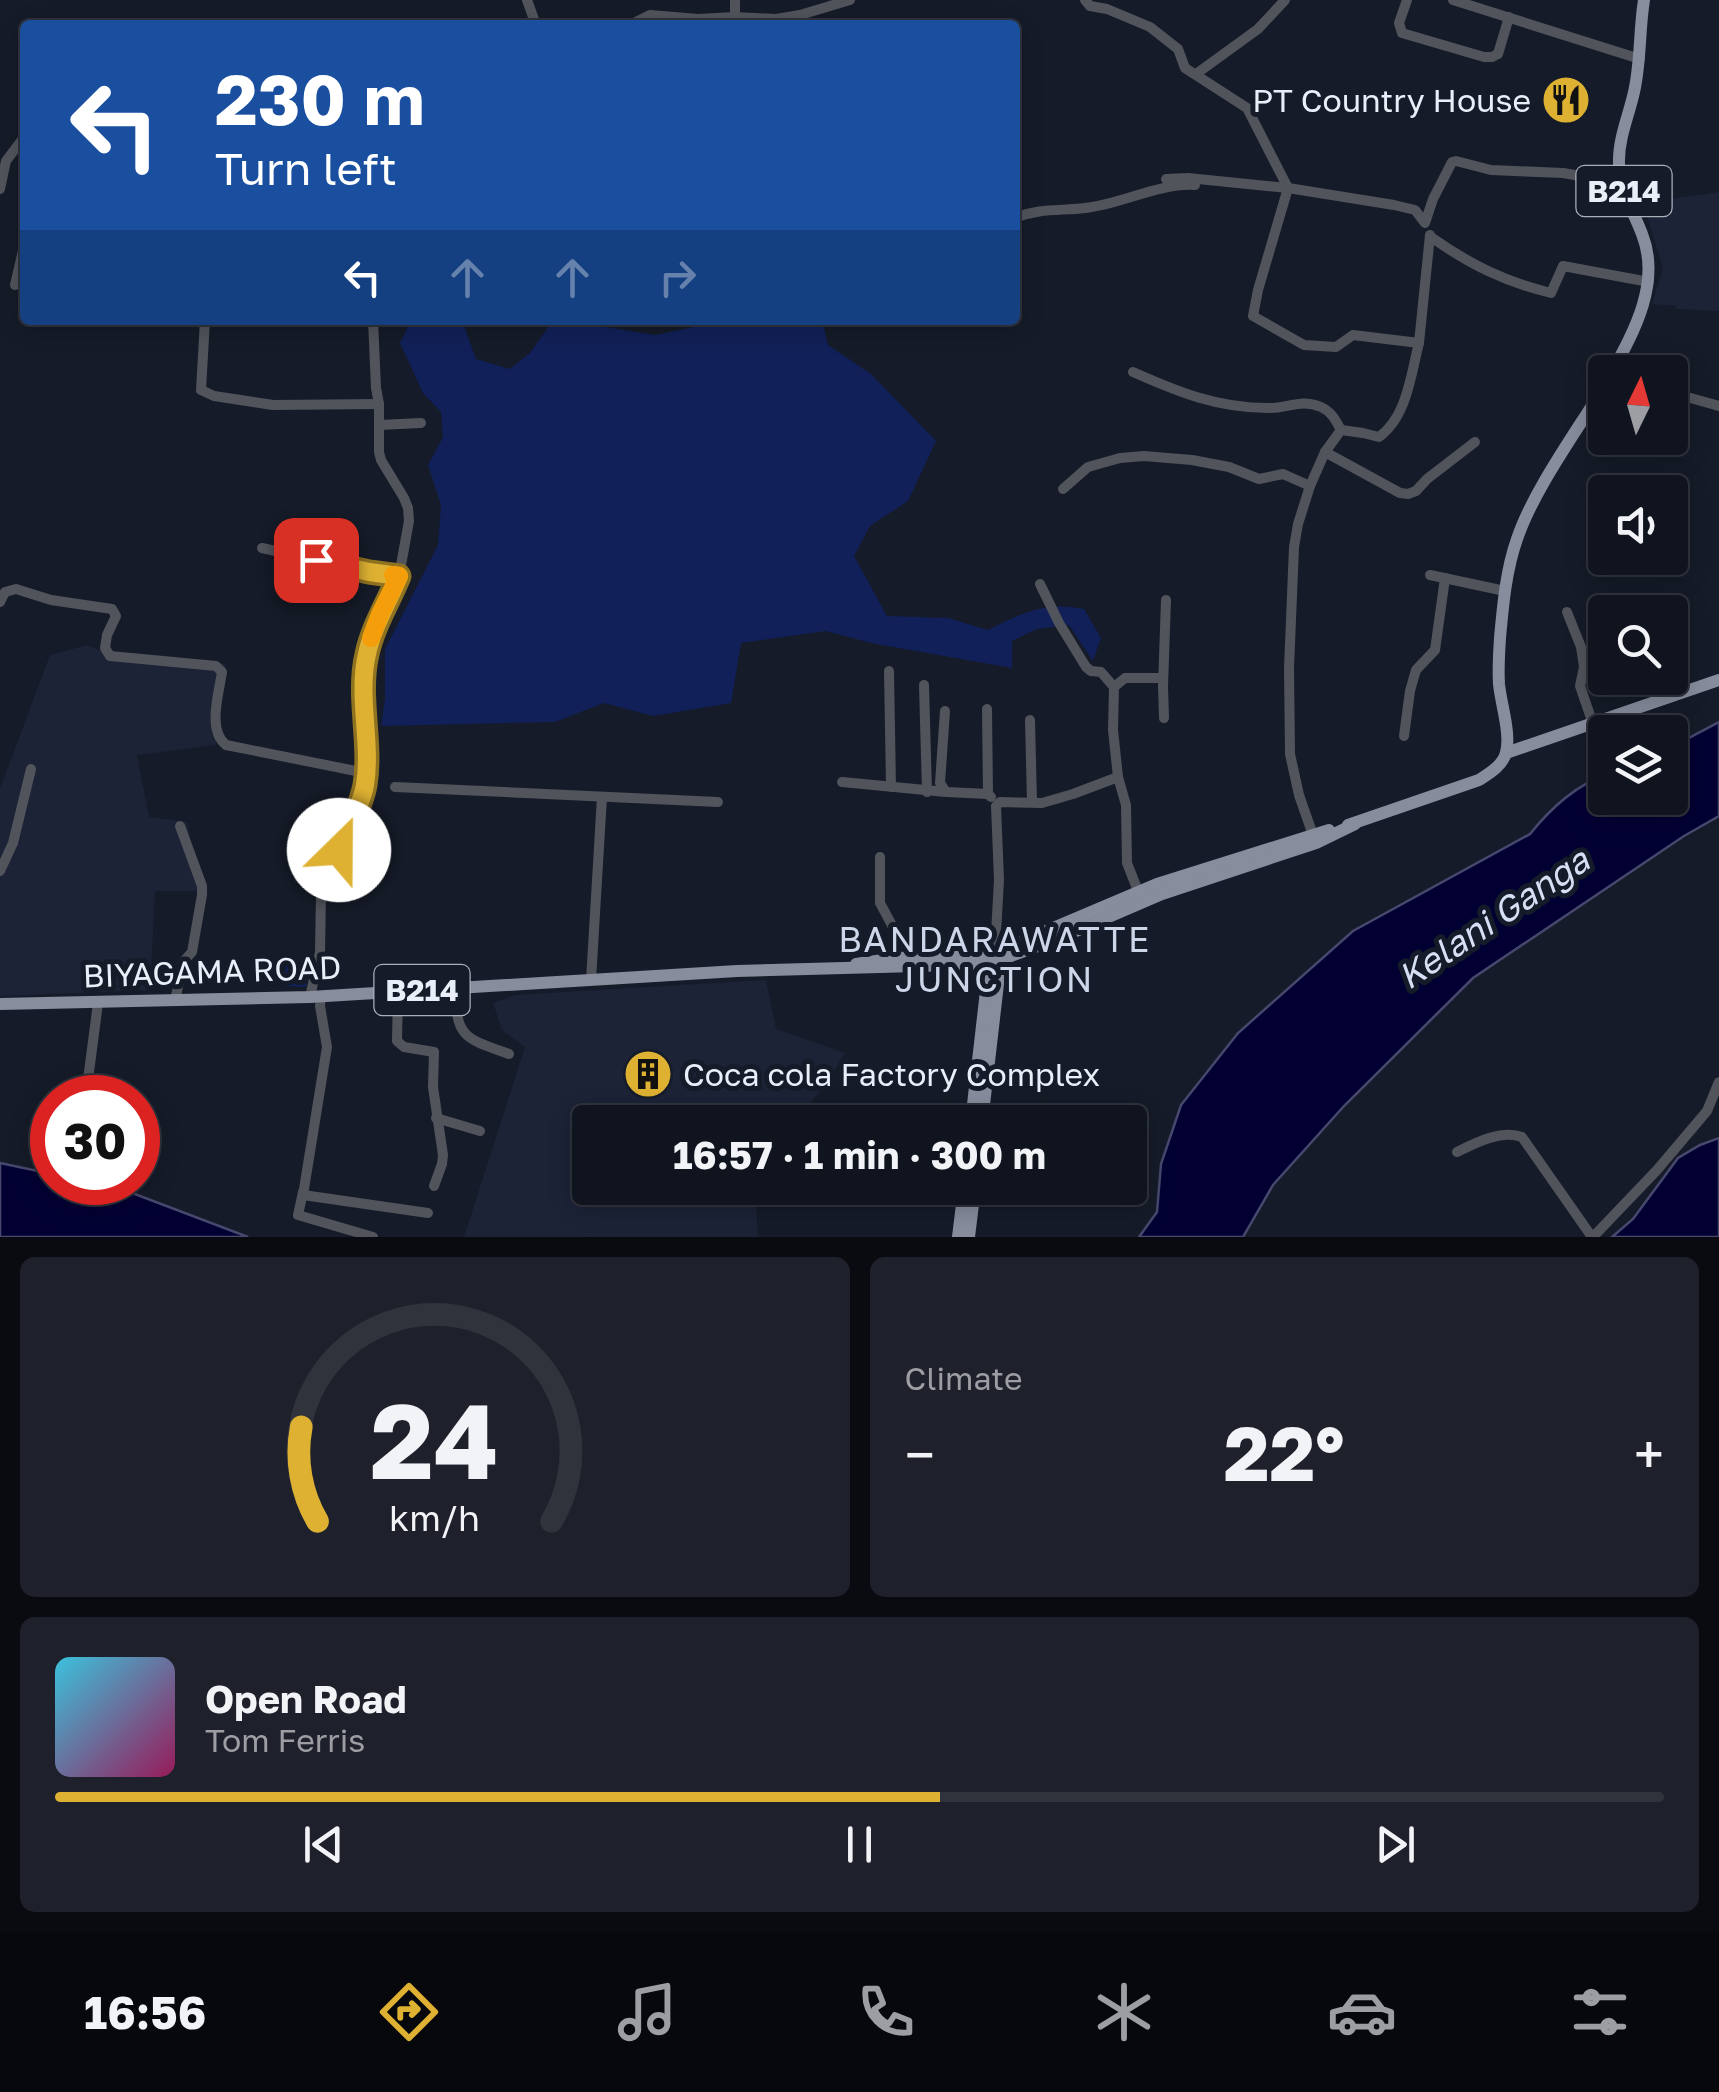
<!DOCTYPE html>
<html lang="en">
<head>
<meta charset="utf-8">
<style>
  body { margin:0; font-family:"Golos Text",sans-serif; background:#1e212b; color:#f1f3f6; height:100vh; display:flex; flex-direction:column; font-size:38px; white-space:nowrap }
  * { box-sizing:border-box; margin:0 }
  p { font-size:32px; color:#9c9ea4 }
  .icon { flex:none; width:55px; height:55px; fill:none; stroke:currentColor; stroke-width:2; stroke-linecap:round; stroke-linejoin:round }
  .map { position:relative; height:1237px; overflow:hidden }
  .sheet { display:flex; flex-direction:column; gap:20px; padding:20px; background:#090b10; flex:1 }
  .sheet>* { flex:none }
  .banner { position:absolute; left:20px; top:20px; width:1000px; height:305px; border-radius:10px; box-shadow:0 5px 25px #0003,0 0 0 2px #30333c; background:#1a4fa0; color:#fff; overflow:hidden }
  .needle { width:65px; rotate:5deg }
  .fabs { position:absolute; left:1588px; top:355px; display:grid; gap:20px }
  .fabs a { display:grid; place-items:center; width:100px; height:100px; border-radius:10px; background:#10141e; box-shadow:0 5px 25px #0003,0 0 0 2px #30333c; font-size:50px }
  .speed { position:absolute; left:30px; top:1075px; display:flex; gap:20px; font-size:50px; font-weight:700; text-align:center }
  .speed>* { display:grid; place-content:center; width:130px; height:130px; border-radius:50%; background:#10141e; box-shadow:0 5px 25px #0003,0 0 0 2px #30333c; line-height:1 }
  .speed .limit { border:15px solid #d22; background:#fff; color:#111 }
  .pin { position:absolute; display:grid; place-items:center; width:85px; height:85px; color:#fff; margin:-42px; border-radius:20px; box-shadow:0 5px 15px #0006 }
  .me { position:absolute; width:110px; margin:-55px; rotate:23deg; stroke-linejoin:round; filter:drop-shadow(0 0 8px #0008) }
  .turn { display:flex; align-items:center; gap:35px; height:210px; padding:0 30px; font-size:45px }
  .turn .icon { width:130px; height:130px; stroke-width:2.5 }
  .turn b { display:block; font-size:70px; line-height:85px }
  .lanes { display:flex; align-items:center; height:95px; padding:0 30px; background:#0003; justify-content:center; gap:50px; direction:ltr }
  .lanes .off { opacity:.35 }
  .big { font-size:75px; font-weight:700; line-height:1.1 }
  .sheet .tile { flex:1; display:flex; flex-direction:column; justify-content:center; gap:15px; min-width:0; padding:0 35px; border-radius:15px; background:#1e212b }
  .sheet .dial { align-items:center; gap:0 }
  .dial svg { height:260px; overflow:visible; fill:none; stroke:#30333c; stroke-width:7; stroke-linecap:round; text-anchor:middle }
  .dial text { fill:#f1f3f6; stroke:none }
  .song { display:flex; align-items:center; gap:30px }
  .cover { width:120px; height:120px; border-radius:15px; background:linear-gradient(135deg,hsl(190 70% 55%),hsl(330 70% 35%)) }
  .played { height:10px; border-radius:5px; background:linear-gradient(90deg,#deb133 55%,#30333c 55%) }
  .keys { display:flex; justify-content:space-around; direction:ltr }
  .heat { display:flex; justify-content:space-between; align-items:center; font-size:55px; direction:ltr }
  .sheet .tiles { flex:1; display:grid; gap:20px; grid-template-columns:1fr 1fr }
  .tile:last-child { grid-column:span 2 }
  .trip { position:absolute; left:572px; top:1105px; width:575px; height:100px; border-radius:10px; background:#10141e; box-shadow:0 5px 25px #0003,0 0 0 2px #30333c; font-weight:700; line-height:100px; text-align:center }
  .dock { display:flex; height:160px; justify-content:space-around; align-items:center; background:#06080c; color:#9c9ea4 }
  .dock .icon { width:70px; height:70px }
  .dock .selected { color:#deb133 }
  .dock b { font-size:45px; color:#f1f3f6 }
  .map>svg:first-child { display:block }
  .built { fill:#1c2337 }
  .green { fill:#112058 }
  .water { fill:#020033; stroke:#48476e; stroke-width:2.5 }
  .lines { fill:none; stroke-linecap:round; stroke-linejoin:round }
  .minor { stroke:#51545b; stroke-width:10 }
  .major { stroke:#878d9d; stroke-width:12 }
  .route-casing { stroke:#907321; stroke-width:25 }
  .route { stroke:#deb133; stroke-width:18 }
  .slow { stroke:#f59e0b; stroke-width:18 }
  .labels { text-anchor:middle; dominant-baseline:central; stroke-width:10; stroke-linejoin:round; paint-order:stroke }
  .shield { fill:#151b28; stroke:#aaafba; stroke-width:2.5 }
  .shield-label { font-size:30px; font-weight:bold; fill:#eaeef8 }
  .poi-label { font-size:32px; fill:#eaeef8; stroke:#151b28; text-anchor:end }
  .street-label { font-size:32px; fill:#eaeef8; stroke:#151b28 }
  .water-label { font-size:35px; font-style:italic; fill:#d6dff4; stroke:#151b28 }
  .neighbourhood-label { font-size:35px; letter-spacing:2.5px; fill:#cdd6e9; stroke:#151b28 }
</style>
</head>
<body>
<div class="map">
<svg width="1719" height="1237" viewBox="0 0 1719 1237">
  <rect width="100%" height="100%" fill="#151b28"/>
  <g class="built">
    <polygon points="1719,192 1719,311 1676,309 1676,306 1652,304 1663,268 1643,203"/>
    <polygon points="87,645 121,659 145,658 226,664 215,702 216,745 137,755 149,817 187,822 198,880 198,891 155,891 150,990 0,996 0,789 50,655"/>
    <polygon points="766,980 776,1029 845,1053 826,1084 795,1122 590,1122 590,1188 755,1188 758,1237 464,1237 525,1047 502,1030 493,1003 515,995"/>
  </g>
  <g class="green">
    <path d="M411 320H462L476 359 510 369 530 353 553 320H599L600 326 655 335 704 325 707 320H822L828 345 871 374 936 441 908 501 870 526 854 556 887 616 948 618 988 630C1023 613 1044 601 1084 609L1101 638 1093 661 1069 625 1037 629 1012 641V668L871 643 826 631 741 643 731 703 653 716 604 703 555 722 381 726 385 699V649L438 545 441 505 428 465 443 437 441 412 423 393 400 343Z"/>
    <polygon points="286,966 307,968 306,987 284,986"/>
  </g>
  <g class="water">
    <path d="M1719 722V816L1684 836 1473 978 1344 1106 1273 1185 1243 1237H1139L1157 1212 1161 1164 1181 1105 1238 1033 1353 931 1530 834C1550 809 1575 786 1605 775V798H1670V748Z"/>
    <polygon points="1719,1138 1719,1237 1612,1237 1633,1219 1678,1158 1700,1145"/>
    <polygon points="0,1163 52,1174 52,1182 92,1183 119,1188 248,1237 0,1237"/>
  </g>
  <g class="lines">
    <g class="minor">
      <polyline points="527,0 536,25"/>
      <path d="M1085 0 1090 6 1107 9 1150 27 1178 49 1185 68 1247 108 1288 188 1258 290 1253 316 1304 345 1336 347 1353 335 1419 343C1411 374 1407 417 1379 437L1363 433 1341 430 1325 452 1310 486 1298 524 1294 547 1289 668 1290 754 1299 795 1314 838"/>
      <polyline points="1407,0 1399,23 1402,33 1484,57 1492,57 1498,54 1509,17"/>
      <polyline points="1453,0 1640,59"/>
      <polyline points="735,17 735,0"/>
      <polyline points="630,25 650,15 698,19 735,17 776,19 800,15 850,0"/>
      <polyline points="1196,74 1258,29 1285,0"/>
      <polyline points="1166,179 1188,178 1288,188 1394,205 1415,210 1425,223 1433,199 1452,162 1456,161 1491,170 1563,173 1621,183"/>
      <polyline points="0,189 6,161 25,136"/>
      <path d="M1015 218C1039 208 1060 211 1085 208 1122 204 1158 183 1195 185"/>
      <path d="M1431 237C1469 264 1505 282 1551 293L1563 266 1649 282"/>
      <polyline points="15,285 25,242"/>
      <polyline points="205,320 201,390 214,396 273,405 379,404"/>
      <polyline points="1419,343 1430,235"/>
      <polyline points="1618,361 1637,372"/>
      <path d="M1133 372C1178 392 1217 408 1268 408 1288 409 1300 398 1321 407 1332 412 1336 421 1341 430"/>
      <polyline points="1670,389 1687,397 1719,406"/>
      <polyline points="379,425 421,423"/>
      <polyline points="1325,452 1400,493 1408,494 1416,491 1427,479 1475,442"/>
      <polyline points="1063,489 1088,467 1120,458 1144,456 1192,460 1229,467 1259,479 1283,474 1310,486"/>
      <polyline points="262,548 369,572 399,576"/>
      <polyline points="1430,575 1505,591"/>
      <polyline points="1040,584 1059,623 1086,667 1091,671 1101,672 1114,687 1113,730 1118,777 1126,805 1127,863 1140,896"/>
      <path d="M0 602 5 592 16 589 51 600 112 609 116 616 107 635 105 648 110 656 216 666 222 672C219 693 207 730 226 745L366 773"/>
      <polyline points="1567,612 1581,647 1584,667 1580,686 1593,724"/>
      <polyline points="889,671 891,787"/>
      <polyline points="924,685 927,792"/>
      <polyline points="1114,687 1125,678 1163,678"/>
      <polyline points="987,709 988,794 991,797"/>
      <polyline points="945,711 940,783 946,792 988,794"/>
      <polyline points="1164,718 1163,686 1166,600"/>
      <polyline points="1030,720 1032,802"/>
      <polyline points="1404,736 1410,691 1416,670 1435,650 1445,578"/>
      <polyline points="842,782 946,792"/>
      <polyline points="395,787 718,802"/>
      <polyline points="880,857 880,903 894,929 896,958"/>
      <polyline points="0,871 13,843 31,769"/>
      <polyline points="995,951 999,880 996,806 1000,802 1042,803 1073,794 1118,777"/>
      <polyline points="591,980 602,797"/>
      <path d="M456 988C455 1038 465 1038 509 1054"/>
      <polyline points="398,992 397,1041 404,1047 434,1052 433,1087 443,1155 442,1164 434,1186"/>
      <polyline points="321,996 320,1006 327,1047 303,1195 428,1213"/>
      <polyline points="310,997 320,952 321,894 365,789 367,728 363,689 366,657 374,627 399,576 409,521 408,508 404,498 381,460 379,452 379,404 376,388 373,320"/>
      <polyline points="175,1001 183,962 192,952 202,895 202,886 180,826"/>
      <polyline points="90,1098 86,1095 98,1003"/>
      <polyline points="436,1118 480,1131"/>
      <path d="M1457 1152C1475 1143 1502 1129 1522 1137L1592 1237"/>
      <polyline points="303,1192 298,1215 373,1237"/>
      <polyline points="1593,1237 1657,1170 1707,1111 1719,1082"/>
    </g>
    <g class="major">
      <path d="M1612 372C1635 330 1661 282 1642 234 1633 210 1618 187 1619 160 1619 137 1629 115 1634 92 1641 62 1639 31 1644 0"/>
      <polyline points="1506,753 1719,680"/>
      <path d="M1348 825 1479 780C1490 773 1502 766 1506 753 1511 733 1501 705 1499 684 1498 669 1499 653 1500 638 1503 605 1506 570 1517 539 1534 489 1577 431 1605 385"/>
      <polyline points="856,964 896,958 973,955 1001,950 1157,884 1329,830"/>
      <polyline points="0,1004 310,997 737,971 989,964 1062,937 1162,894 1316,843 1355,824"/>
      <polyline points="971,1122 990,956"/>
      <polyline points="982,1122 1001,958"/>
      <polyline points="958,1237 964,1188"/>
      <polyline points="969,1237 975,1188"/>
    </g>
  </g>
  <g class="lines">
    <g class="route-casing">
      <path id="route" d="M316 560 369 572 399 576C388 603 373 626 367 654 357 697 372 742 365 785 361 807 347 830 339 850"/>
    </g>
    <use href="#route" class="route"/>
    <polyline class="slow" points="371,638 380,614 399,576 393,575"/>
  </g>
  <defs>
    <g id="restaurant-disc" transform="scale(2.5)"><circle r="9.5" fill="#deb133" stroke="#151b28"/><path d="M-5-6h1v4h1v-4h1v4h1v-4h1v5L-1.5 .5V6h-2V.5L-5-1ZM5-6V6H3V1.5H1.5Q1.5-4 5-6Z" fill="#111"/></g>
    <g id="building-disc" transform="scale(2.5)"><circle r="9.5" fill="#deb133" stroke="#151b28"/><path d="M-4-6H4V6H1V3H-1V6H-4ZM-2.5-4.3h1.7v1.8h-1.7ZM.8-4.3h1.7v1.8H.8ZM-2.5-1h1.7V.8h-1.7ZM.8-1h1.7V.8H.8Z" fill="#111"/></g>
  </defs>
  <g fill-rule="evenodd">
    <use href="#restaurant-disc" x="1566" y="100"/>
    <use href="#building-disc" x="648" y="1074"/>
  </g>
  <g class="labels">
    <g class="shield">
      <rect x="1576.5" y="166" width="95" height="50" rx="8"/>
      <rect x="374.5" y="965" width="95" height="50" rx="8"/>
    </g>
    <g class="shield-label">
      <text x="1624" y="191">B214</text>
      <text x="422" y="990">B214</text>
    </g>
    <g class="poi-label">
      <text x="1531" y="100">PT Country House</text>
      <text x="683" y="1074" text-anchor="start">Coca cola Factory Complex</text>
    </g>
    <g class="street-label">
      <text transform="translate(212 971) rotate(-2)">BIYAGAMA ROAD</text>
    </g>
    <g class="water-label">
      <text transform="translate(1493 918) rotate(-34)">Kelani Ganga</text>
    </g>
    <g class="neighbourhood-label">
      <text x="995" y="939">BANDARAWATTE<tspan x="995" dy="40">JUNCTION</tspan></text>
    </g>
  </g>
</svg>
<div class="fabs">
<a><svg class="needle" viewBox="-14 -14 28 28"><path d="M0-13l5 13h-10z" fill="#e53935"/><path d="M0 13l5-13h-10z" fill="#9c9ea4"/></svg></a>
<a><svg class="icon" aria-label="sound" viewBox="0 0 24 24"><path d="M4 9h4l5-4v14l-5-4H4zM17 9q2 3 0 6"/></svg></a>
<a><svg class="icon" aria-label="search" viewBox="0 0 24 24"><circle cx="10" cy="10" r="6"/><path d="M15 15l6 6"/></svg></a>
<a><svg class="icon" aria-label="layers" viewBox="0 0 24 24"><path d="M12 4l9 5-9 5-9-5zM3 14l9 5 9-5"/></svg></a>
</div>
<div class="speed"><div class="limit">30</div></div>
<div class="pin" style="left:316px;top:560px;background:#d93025"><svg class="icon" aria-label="arrive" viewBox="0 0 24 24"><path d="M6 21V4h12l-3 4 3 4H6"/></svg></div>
<svg class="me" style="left:339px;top:850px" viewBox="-20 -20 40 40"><circle r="19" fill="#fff"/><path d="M0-13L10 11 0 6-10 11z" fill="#deb133"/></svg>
<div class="trip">16:57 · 1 min · 300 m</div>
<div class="banner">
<div class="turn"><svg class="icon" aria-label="left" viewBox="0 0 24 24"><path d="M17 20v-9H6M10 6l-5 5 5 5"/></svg><div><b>230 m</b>Turn left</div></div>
<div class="lanes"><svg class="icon" aria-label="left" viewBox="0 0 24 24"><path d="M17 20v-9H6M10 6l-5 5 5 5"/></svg><svg class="icon off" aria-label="ahead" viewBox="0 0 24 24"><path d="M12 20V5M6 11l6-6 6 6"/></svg><svg class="icon off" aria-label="ahead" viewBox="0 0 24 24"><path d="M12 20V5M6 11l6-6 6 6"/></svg><svg class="icon off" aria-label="right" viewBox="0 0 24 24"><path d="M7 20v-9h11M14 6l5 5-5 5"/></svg></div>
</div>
</div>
<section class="sheet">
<div class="tiles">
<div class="tile dial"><svg viewBox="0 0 100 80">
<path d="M14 69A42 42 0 1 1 86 69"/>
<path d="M14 69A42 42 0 0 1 9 40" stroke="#deb133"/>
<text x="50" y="56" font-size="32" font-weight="700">24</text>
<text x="50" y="72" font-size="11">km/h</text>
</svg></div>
<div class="tile"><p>Climate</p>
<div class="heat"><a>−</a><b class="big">22°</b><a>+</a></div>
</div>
<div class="tile">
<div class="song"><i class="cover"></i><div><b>Open Road</b><p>Tom Ferris</p></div></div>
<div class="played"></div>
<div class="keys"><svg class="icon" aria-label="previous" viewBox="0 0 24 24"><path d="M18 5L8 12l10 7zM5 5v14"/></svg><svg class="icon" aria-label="pause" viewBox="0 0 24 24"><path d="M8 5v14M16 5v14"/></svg><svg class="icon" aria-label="next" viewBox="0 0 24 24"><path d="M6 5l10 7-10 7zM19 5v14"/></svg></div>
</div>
</div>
</section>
<nav class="dock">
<b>16:56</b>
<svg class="icon selected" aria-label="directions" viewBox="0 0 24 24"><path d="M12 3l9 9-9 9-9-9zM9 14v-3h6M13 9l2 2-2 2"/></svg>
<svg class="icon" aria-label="music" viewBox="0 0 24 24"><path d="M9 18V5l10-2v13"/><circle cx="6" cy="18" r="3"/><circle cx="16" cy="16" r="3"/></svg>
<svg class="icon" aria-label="phone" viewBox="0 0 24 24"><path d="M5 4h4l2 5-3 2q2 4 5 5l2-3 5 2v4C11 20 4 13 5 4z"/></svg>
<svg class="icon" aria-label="climate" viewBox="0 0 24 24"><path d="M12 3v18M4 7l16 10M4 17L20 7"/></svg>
<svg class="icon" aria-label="car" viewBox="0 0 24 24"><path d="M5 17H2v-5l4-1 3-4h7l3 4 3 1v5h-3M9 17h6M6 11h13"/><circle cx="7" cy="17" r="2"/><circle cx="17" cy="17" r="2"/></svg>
<svg class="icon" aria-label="filters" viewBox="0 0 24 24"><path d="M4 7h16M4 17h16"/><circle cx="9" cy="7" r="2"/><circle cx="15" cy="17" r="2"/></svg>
</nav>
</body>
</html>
